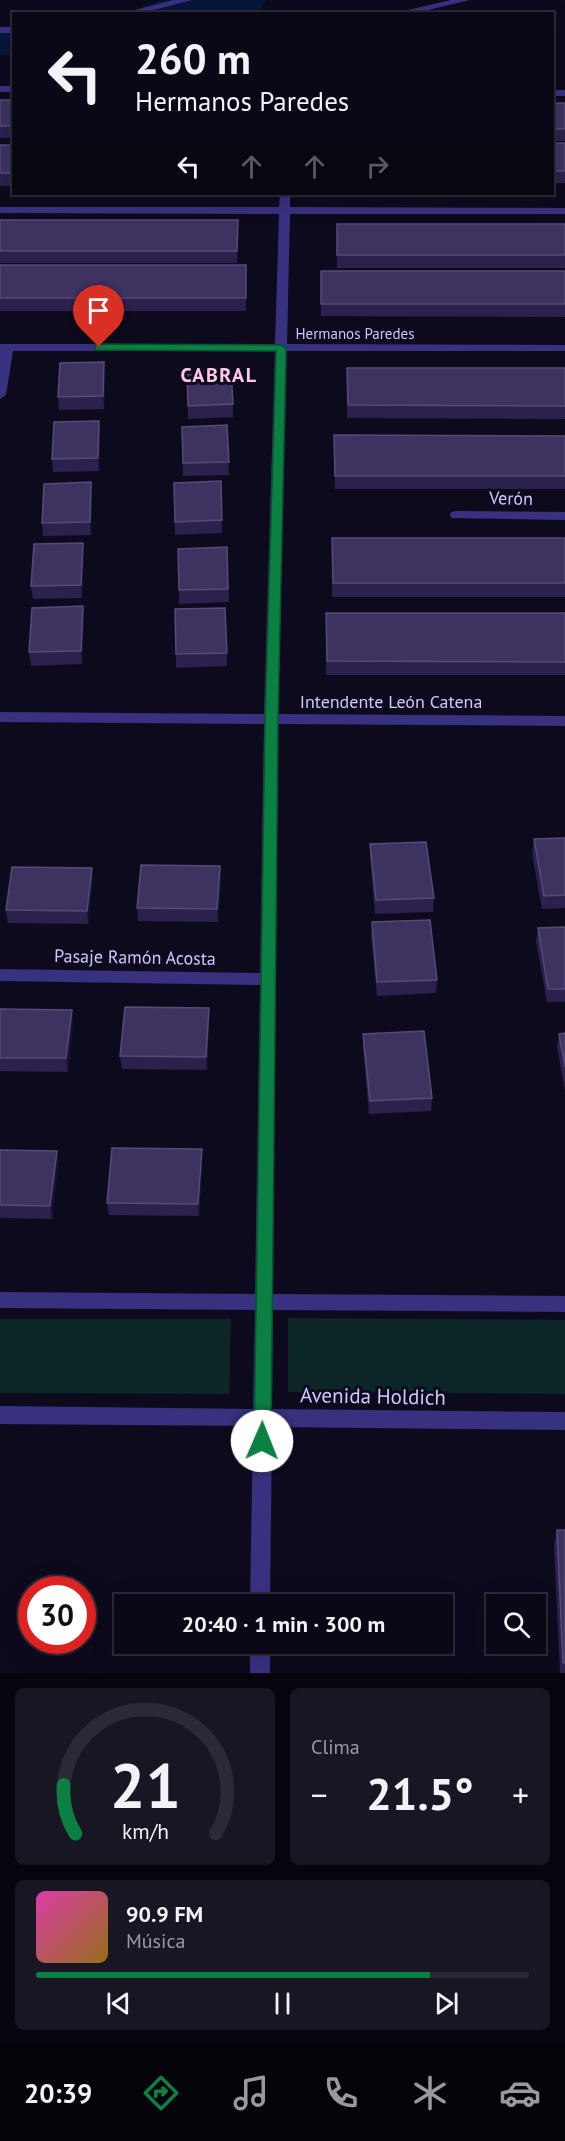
<!DOCTYPE html>
<html lang="es">
<head>
<meta charset="utf-8">
<style>
  body { margin:0; font-family:"PT Sans",sans-serif; background:#181623; color:#f1f3f6; height:100vh; display:flex; flex-direction:column; font-size:22px; white-space:nowrap }
  * { box-sizing:border-box; margin:0 }
  p { font-size:20px; color:#999aa1 }
  .icon { flex:none; width:33px; height:33px; fill:none; stroke:currentColor; stroke-width:2; stroke-linecap:round; stroke-linejoin:round }
  .map { position:relative; height:1673px; overflow:hidden }
  .side { display:flex; flex-direction:column; gap:15px; padding:15px; background:#06040c; flex:1 }
  .side>* { flex:none }
  .hud { position:absolute; left:12px; top:12px; width:542px; height:183px; border-radius:0px; box-shadow:0 6px 24px #0002,0 0 0 2px #2a2935; background:#0a0816; color:#f1f3f6; overflow:hidden }
  .fabs { position:absolute; left:486px; top:1594px; display:grid; gap:12px }
  .fabs a { display:grid; place-items:center; width:60px; height:60px; border-radius:0px; background:#0a0816; box-shadow:0 6px 24px #0002,0 0 0 2px #2a2935; font-size:30px }
  .speed { position:absolute; left:18px; top:1576px; display:flex; gap:12px; font-size:30px; font-weight:700; text-align:center }
  .speed>* { display:grid; place-content:center; width:78px; height:78px; border-radius:50%; background:#0a0816; box-shadow:0 6px 24px #0002,0 0 0 2px #2a2935; line-height:1 }
  .speed .limit { border:9px solid #d22; background:#fff; color:#111 }
  .pin { position:absolute; display:grid; place-items:center; width:51px; height:51px; color:#fff; margin:-62px -26px; border-radius:50% 50% 50% 0; rotate:-45deg; box-shadow:0 0 6px #0007 }
  .pin .icon { rotate:45deg }
  .me { position:absolute; width:66px; margin:-33px; rotate:1deg; stroke-linejoin:round; filter:drop-shadow(0 0 4px #0008) }
  .turn { display:flex; align-items:center; gap:21px; height:126px; padding:0 24px; font-size:27px }
  .turn .icon { width:78px; height:78px; stroke-width:2.5 }
  .turn b { display:block; font-size:42px; line-height:51px }
  .lanes { display:flex; align-items:center; height:57px; padding:0 24px; background:#0003; justify-content:center; gap:30px; direction:ltr }
  .lanes .off { opacity:.35 }
  .big { font-size:45px; font-weight:700; line-height:1.1 }
  .side .card { flex:1; display:flex; flex-direction:column; justify-content:center; gap:9px; min-width:0; padding:0 21px; border-radius:9px; background:#181623 }
  .side .dial { align-items:center; gap:0 }
  .dial svg { height:156px; overflow:visible; fill:none; stroke:#2a2935; stroke-width:7; stroke-linecap:round; text-anchor:middle }
  .dial text { fill:#f1f3f6; stroke:none }
  .song { display:flex; align-items:center; gap:18px }
  .cover { width:72px; height:72px; border-radius:9px; background:linear-gradient(135deg,hsl(320 70% 55%),hsl(40 70% 35%)) }
  .played { height:6px; border-radius:3px; background:linear-gradient(90deg,#0b8043 80%,#2a2935 80%) }
  .keys { display:flex; justify-content:space-around; direction:ltr }
  .heat { display:flex; justify-content:space-between; align-items:center; font-size:33px; direction:ltr }
  .side .tiles { flex:1; display:grid; gap:15px; grid-template-columns:1fr 1fr }
  .card:last-child { grid-column:span 2 }
  .trip { position:absolute; left:114px; top:1594px; width:339px; height:60px; border-radius:0px; background:#0a0816; box-shadow:0 6px 24px #0002,0 0 0 2px #2a2935; font-weight:700; line-height:60px; text-align:center }
  .dock { display:flex; height:96px; justify-content:space-around; align-items:center; background:#040309; color:#999aa1 }
  .dock .icon { width:42px; height:42px }
  .dock .current { color:#0b8043 }
  .dock b { font-size:27px; color:#f1f3f6 }
  .map>svg:first-child { display:block }
  .green { fill:#0d2727 }
  .lines { fill:none; stroke-linecap:round; stroke-linejoin:round }
  .river { fill:#05163b; fill-rule:evenodd }
  .minor { fill:#383180; fill-rule:evenodd }
  .wall { fill:#2c214c }
  .shaded-wall { fill:#191131 }
  .building { fill:#3e3360; stroke:#554a79; stroke-width:1.5 }
  .route { fill:#0b8043; stroke:#07532c; stroke-width:1.5 }
  .labels { text-anchor:middle; dominant-baseline:central; stroke-width:6; stroke-linejoin:round; paint-order:stroke }
  .far-street-label { font-size:15px; fill:#d0c6ff; stroke:#0e0a1d }
  .street-label { font-size:18px; fill:#d0c6ff; stroke:#0e0a1d }
  .far-district-label { font-size:20px; font-weight:bold; letter-spacing:1.5px; fill:#ffc8e8; stroke:#0e0a1d }
  .near-street-label { font-size:21px; fill:#d0c6ff; stroke:#0e0a1d }
</style>
</head>
<body>
<div class="map">
<svg width="565" height="1673" viewBox="0 0 565 1673">
  <rect width="100%" height="100%" fill="#0e0a1d"/>
  <g class="green">
    <polygon points="288,1318 565,1320 565,1394 288,1392"/>
    <polygon points="0,1319 231,1319 229,1394 0,1393"/>
  </g>
  <g class="lines">
    <g class="river">
      <polygon points="165,0 267,0 260,9 242,14 138,14 144,5"/>
      <polygon points="14,28 14,54 0,55 0,29"/>
    </g>
    <g class="minor">
      <polygon points="174,0 192,0 138,14 119,14"/>
      <polygon points="451,0 470,0 411,14 391,14"/>
      <rect x="0" y="27" width="14" height="6"/>
      <rect x="0" y="86" width="14" height="6"/>
      <rect x="552" y="90" width="13" height="6"/>
      <polygon points="280,194 290,194 290,207 565,208 565,214 290,214 287,344 565,345 565,351 287,351 278,714 565,716 565,726 278,724 273,1294 565,1296 565,1312 273,1310 272,1409 565,1412 565,1430 272,1427 270,1605 250,1605 253,1426 0,1424 0,1406 253,1409 255,1310 0,1308 0,1292 255,1294 260,985 0,981 0,969 260,973 264,724 0,722 0,712 264,714 275,351 13,351 6,395 0,399 0,344 275,344 279,214 0,213 0,207 279,207"/>
      <polygon points="456,511 565,512 565,520 451,518 450,515 451,512"/>
      <rect x="250" y="1644" width="20" height="29"/>
    </g>
  </g>
  <g class="wall">
    <rect x="0" y="100" width="14" height="38"/>
    <rect x="552" y="103" width="13" height="38"/>
    <rect x="552" y="143" width="13" height="40"/>
    <rect x="0" y="145" width="14" height="41"/>
    <polygon points="0,220 238,233 237,263 0,263"/>
    <rect x="337" y="224" width="228" height="44"/>
    <rect x="0" y="265" width="246" height="46"/>
    <polygon points="321,271 565,271 565,317 321,316"/>
    <polygon points="347,368 565,368 565,419 347,418"/>
    <polygon points="187,371 233,404 233,417 188,419"/>
    <polygon points="105,375 104,409 59,410 58,397"/>
    <polygon points="227,425 229,475 183,476 182,427"/>
    <polygon points="100,434 99,471 53,472 52,459"/>
    <polygon points="334,435 565,436 565,489 335,489"/>
    <polygon points="221,481 222,533 175,535 174,483"/>
    <polygon points="92,496 91,535 43,536 42,523"/>
    <rect x="332" y="538" width="233" height="59"/>
    <polygon points="227,547 229,602 179,604 179,590"/>
    <polygon points="84,556 82,598 33,599 31,586"/>
    <polygon points="83,606 84,620 82,664 31,666 29,652"/>
    <polygon points="225,608 227,666 176,668 176,654"/>
    <rect x="326" y="613" width="239" height="62"/>
    <polygon points="565,838 565,908 542,909 532,853 534,839"/>
    <polygon points="370,844 434,898 433,912 375,914 370,857"/>
    <polygon points="220,866 221,880 218,922 138,921 137,908"/>
    <polygon points="93,881 88,924 8,923 6,910"/>
    <polygon points="372,922 437,980 436,993 377,996 371,935"/>
    <polygon points="565,927 565,1002 547,1002 536,941 538,928"/>
    <polygon points="0,1009 73,1023 68,1072 0,1071"/>
    <polygon points="209,1021 207,1070 122,1069 120,1056"/>
    <polygon points="565,1033 565,1091 557,1047 559,1034"/>
    <polygon points="363,1034 432,1098 431,1111 369,1114 363,1047"/>
    <polygon points="0,1150 57,1151 58,1164 52,1219 0,1218"/>
    <polygon points="202,1162 199,1216 109,1215 107,1203"/>
    <polygon points="557,1530 565,1530 565,1673 560,1673 554,1545"/>
  </g>
  <g class="shaded-wall">
    <polygon points="238,220 238,233 237,263 237,251"/>
    <polygon points="104,362 105,375 104,409 103,396"/>
    <polygon points="99,421 100,434 99,471 98,458"/>
    <polygon points="91,482 92,496 91,535 90,522"/>
    <polygon points="83,543 84,556 82,598 81,585"/>
    <polygon points="83,606 84,620 82,664 81,651"/>
    <polygon points="220,866 221,880 218,922 217,909"/>
    <polygon points="92,868 93,881 88,924 87,911"/>
    <polygon points="209,1008 209,1021 207,1070 206,1057"/>
    <polygon points="72,1010 73,1023 68,1072 66,1058"/>
    <polygon points="202,1149 202,1162 199,1216 198,1204"/>
    <polygon points="57,1151 58,1164 52,1219 50,1206"/>
  </g>
  <g class="building">
    <rect x="0" y="100" width="14" height="26"/>
    <rect x="552" y="103" width="13" height="26"/>
    <rect x="552" y="143" width="13" height="28"/>
    <rect x="0" y="145" width="14" height="28"/>
    <polygon points="0,220 238,220 237,251 0,251"/>
    <rect x="337" y="224" width="228" height="31"/>
    <rect x="0" y="265" width="246" height="33"/>
    <rect x="321" y="271" width="244" height="33"/>
    <polygon points="104,362 103,396 58,397 60,363"/>
    <polygon points="347,368 565,368 565,406 348,405"/>
    <polygon points="231,370 233,404 188,406 187,371"/>
    <polygon points="99,421 98,458 52,459 54,422"/>
    <polygon points="227,425 229,462 183,463 182,427"/>
    <polygon points="334,435 565,436 565,476 335,476"/>
    <polygon points="221,481 222,520 175,522 174,483"/>
    <polygon points="91,482 90,522 42,523 44,484"/>
    <polygon points="332,538 565,538 565,583 333,583"/>
    <polygon points="83,543 81,585 31,586 34,544"/>
    <polygon points="227,547 228,589 179,590 178,549"/>
    <polygon points="83,606 81,651 29,652 32,608"/>
    <polygon points="225,608 227,653 176,654 175,609"/>
    <polygon points="326,613 565,613 565,662 327,661"/>
    <polygon points="565,838 565,895 544,896 534,839"/>
    <polygon points="426,842 434,898 376,900 370,844"/>
    <polygon points="141,865 220,866 217,909 137,908"/>
    <polygon points="12,867 92,868 87,911 6,910"/>
    <polygon points="430,920 437,980 377,982 372,922"/>
    <polygon points="565,927 565,989 548,989 538,928"/>
    <polygon points="125,1007 209,1008 206,1057 120,1056"/>
    <polygon points="0,1009 72,1010 66,1058 0,1058"/>
    <polygon points="424,1031 432,1098 370,1101 363,1034"/>
    <polygon points="565,1033 565,1067 559,1034"/>
    <polygon points="112,1148 202,1149 198,1204 107,1203"/>
    <polygon points="0,1150 57,1151 50,1206 0,1205"/>
    <polygon points="557,1530 565,1530 565,1663 563,1663"/>
  </g>
  <polygon class="route" points="99,344 281,345 286,348 278,719 271,1441 269,1446 262,1449 256,1446 254,1441 265,719 276,351 95,350 95,345"/>
  <g class="labels">
    <g class="far-street-label">
      <text x="355" y="333">Hermanos Paredes</text>
    </g>
    <g class="street-label">
      <text transform="translate(511 498) rotate(1)">Verón</text>
      <text x="391" y="701">Intendente León Catena</text>
      <text transform="translate(135 957) rotate(1)">Pasaje Ramón Acosta</text>
    </g>
    <g class="far-district-label">
      <text x="219" y="375">CABRAL</text>
    </g>
    <g class="near-street-label">
      <text transform="translate(373 1396) rotate(1)">Avenida Holdich</text>
    </g>
  </g>
</svg>
<div class="fabs">
<a><svg class="icon" aria-label="search" viewBox="0 0 24 24"><circle cx="10" cy="10" r="6"/><path d="M15 15l6 6"/></svg></a>
</div>
<div class="speed"><div class="limit">30</div></div>
<div class="pin" style="left:99px;top:347px;background:#d93025"><svg class="icon" aria-label="arrive" viewBox="0 0 24 24"><path d="M6 21V4h12l-3 4 3 4H6"/></svg></div>
<svg class="me" style="left:262px;top:1441px" viewBox="-20 -20 40 40"><circle r="19" fill="#fff"/><path d="M0-13L10 11 0 6-10 11z" fill="#0b8043"/></svg>
<div class="trip">20:40 · 1 min · 300 m</div>
<div class="hud">
<div class="turn"><svg class="icon" aria-label="left" viewBox="0 0 24 24"><path d="M17 20v-9H6M10 6l-5 5 5 5"/></svg><div><b>260 m</b>Hermanos Paredes</div></div>
<div class="lanes"><svg class="icon" aria-label="left" viewBox="0 0 24 24"><path d="M17 20v-9H6M10 6l-5 5 5 5"/></svg><svg class="icon off" aria-label="ahead" viewBox="0 0 24 24"><path d="M12 20V5M6 11l6-6 6 6"/></svg><svg class="icon off" aria-label="ahead" viewBox="0 0 24 24"><path d="M12 20V5M6 11l6-6 6 6"/></svg><svg class="icon off" aria-label="right" viewBox="0 0 24 24"><path d="M7 20v-9h11M14 6l5 5-5 5"/></svg></div>
</div>
</div>
<section class="side">
<div class="tiles">
<div class="card dial"><svg viewBox="0 0 100 80">
<path d="M14 69A42 42 0 1 1 86 69"/>
<path d="M14 69A42 42 0 0 1 8 44" stroke="#0b8043"/>
<text x="50" y="56" font-size="32" font-weight="700">21</text>
<text x="50" y="72" font-size="11">km/h</text>
</svg></div>
<div class="card"><p>Clima</p>
<div class="heat"><a>−</a><b class="big">21.5°</b><a>+</a></div>
</div>
<div class="card">
<div class="song"><i class="cover"></i><div><b>90.9 FM</b><p>Música</p></div></div>
<div class="played"></div>
<div class="keys"><svg class="icon" aria-label="previous" viewBox="0 0 24 24"><path d="M18 5L8 12l10 7zM5 5v14"/></svg><svg class="icon" aria-label="pause" viewBox="0 0 24 24"><path d="M8 5v14M16 5v14"/></svg><svg class="icon" aria-label="next" viewBox="0 0 24 24"><path d="M6 5l10 7-10 7zM19 5v14"/></svg></div>
</div>
</div>
</section>
<nav class="dock">
<b>20:39</b>
<svg class="icon current" aria-label="directions" viewBox="0 0 24 24"><path d="M12 3l9 9-9 9-9-9zM9 14v-3h6M13 9l2 2-2 2"/></svg>
<svg class="icon" aria-label="music" viewBox="0 0 24 24"><path d="M9 18V5l10-2v13"/><circle cx="6" cy="18" r="3"/><circle cx="16" cy="16" r="3"/></svg>
<svg class="icon" aria-label="phone" viewBox="0 0 24 24"><path d="M5 4h4l2 5-3 2q2 4 5 5l2-3 5 2v4C11 20 4 13 5 4z"/></svg>
<svg class="icon" aria-label="climate" viewBox="0 0 24 24"><path d="M12 3v18M4 7l16 10M4 17L20 7"/></svg>
<svg class="icon" aria-label="car" viewBox="0 0 24 24"><path d="M5 17H2v-5l4-1 3-4h7l3 4 3 1v5h-3M9 17h6M6 11h13"/><circle cx="7" cy="17" r="2"/><circle cx="17" cy="17" r="2"/></svg>
</nav>
</body>
</html>
